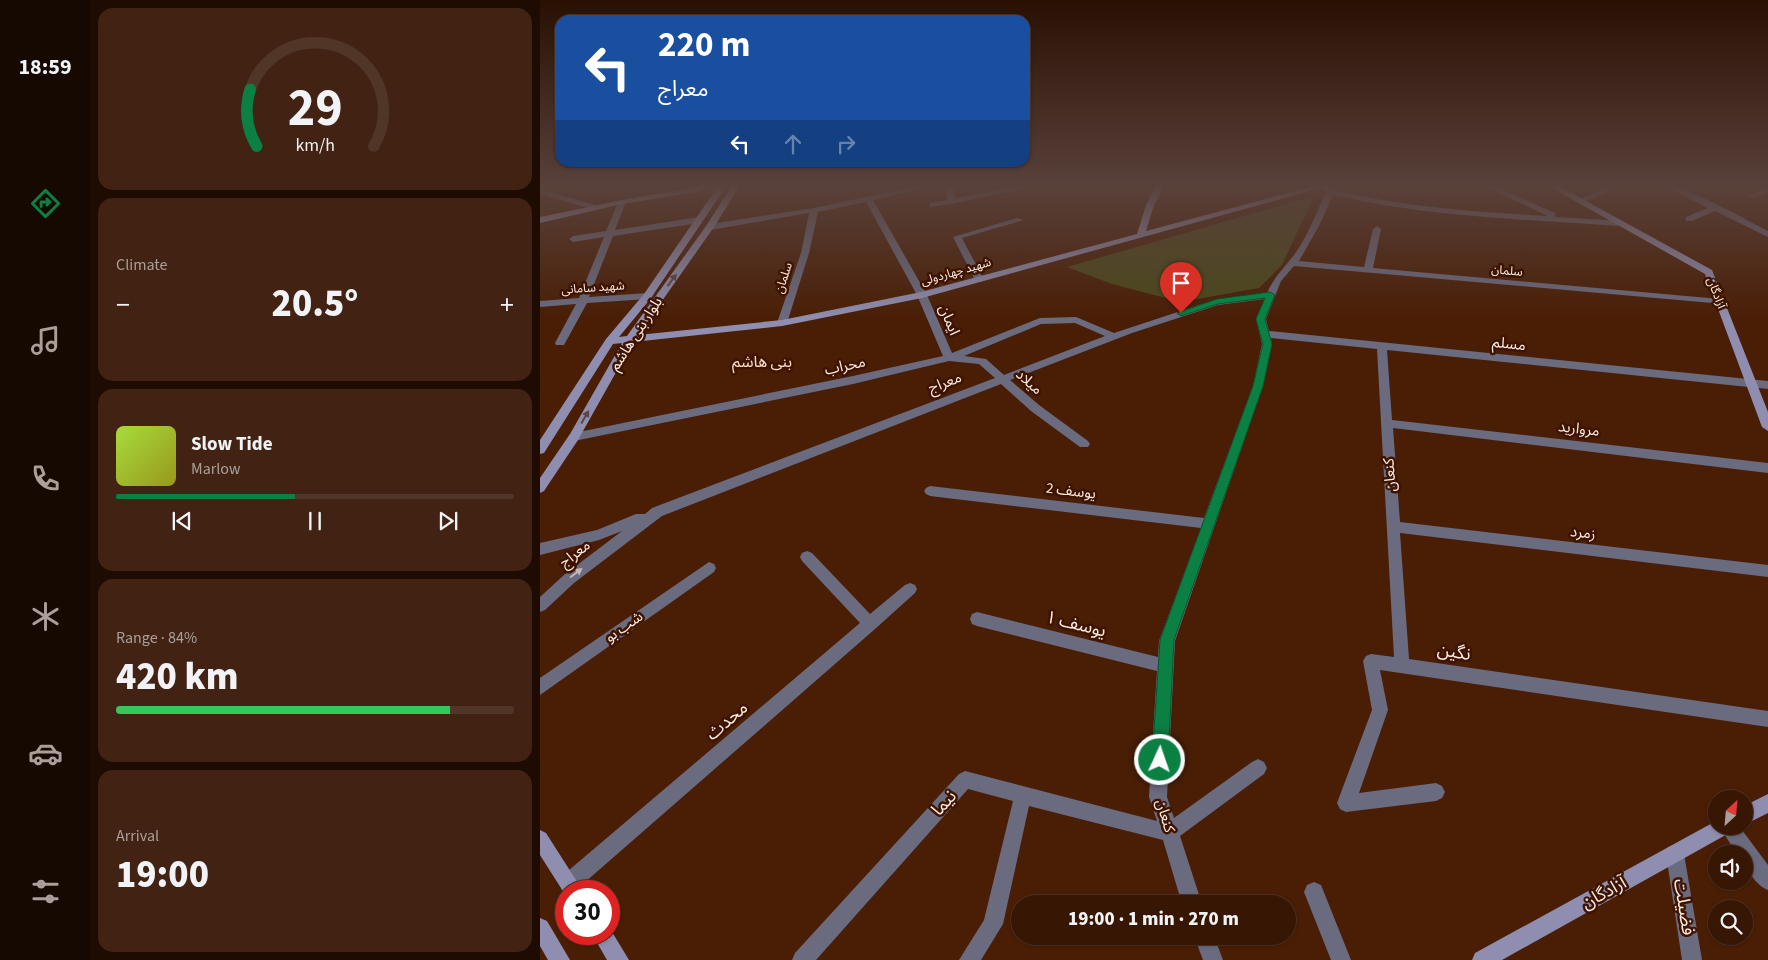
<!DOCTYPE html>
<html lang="en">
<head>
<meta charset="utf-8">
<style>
  body { margin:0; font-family:"Source Sans 3","Noto Sans Arabic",sans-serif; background:#422313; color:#f1f3f6; height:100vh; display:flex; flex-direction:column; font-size:19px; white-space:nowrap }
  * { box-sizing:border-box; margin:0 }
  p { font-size:16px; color:#aa9f9a }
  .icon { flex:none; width:28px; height:28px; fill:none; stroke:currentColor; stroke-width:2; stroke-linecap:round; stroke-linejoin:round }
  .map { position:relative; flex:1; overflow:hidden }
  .details { display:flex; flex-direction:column; gap:8px; padding:8px; background:#1e0c02; width:450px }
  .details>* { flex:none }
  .hud { position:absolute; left:15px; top:15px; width:475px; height:152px; border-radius:15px; box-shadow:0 1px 4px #0004,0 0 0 1px #513526; background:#1a4fa0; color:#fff; overflow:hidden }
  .needle { width:32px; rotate:26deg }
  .controls { position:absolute; left:1168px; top:790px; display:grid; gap:10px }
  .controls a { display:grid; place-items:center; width:45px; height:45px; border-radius:50%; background:#371604; box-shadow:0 1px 4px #0004,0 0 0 1px #513526; font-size:25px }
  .speed { position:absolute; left:15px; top:880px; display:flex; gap:10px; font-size:25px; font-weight:700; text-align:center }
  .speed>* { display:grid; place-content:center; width:65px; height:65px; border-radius:50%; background:#371604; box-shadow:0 1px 4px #0004,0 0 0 1px #513526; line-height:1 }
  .speed .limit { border:8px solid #d22; background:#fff; color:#111 }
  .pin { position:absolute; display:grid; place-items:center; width:42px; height:42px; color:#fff; margin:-51px -21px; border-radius:50% 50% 50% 0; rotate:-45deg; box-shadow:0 0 5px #0007 }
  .pin .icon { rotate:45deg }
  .me { position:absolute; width:55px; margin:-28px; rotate:3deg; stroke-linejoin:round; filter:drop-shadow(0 0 4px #0008) }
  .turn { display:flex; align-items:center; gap:18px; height:105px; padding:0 20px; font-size:22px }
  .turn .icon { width:65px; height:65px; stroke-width:2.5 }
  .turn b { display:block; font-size:35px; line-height:42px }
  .lanes { display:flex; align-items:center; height:48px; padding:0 20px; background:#0003; justify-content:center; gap:25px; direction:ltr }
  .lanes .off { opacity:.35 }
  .big { font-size:38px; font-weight:800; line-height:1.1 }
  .details .tile { flex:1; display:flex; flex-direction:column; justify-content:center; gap:8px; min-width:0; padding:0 18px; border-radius:15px; background:#422313 }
  .details .dial { align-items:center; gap:0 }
  .dial svg { height:130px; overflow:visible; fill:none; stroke:#513526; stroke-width:7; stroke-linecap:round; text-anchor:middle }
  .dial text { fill:#f1f3f6; stroke:none }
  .song { display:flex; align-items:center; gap:15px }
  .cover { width:60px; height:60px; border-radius:8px; background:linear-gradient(135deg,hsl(80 70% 55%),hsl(60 70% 35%)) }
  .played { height:5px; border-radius:2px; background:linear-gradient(90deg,#0b8043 45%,#513526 45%) }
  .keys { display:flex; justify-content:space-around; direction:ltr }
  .heat { display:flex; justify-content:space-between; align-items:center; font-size:28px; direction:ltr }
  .charge { height:8px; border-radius:4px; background:linear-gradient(90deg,#34c759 84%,#513526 0) }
  .trip { position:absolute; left:471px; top:895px; width:285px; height:50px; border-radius:25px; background:#371604; box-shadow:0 1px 4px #0004,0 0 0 1px #513526; font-weight:800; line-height:50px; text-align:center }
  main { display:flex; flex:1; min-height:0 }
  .menu { display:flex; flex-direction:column; width:90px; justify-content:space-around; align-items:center; background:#160902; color:#aa9f9a }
  .menu .icon { width:35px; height:35px }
  .menu .selected { color:#0b8043 }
  .menu b { font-size:22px; color:#f1f3f6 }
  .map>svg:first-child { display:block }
  .green { fill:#4a481a }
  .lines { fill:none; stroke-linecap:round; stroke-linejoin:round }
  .street { fill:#6b6b80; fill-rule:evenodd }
  .secondary { fill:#8f8eb0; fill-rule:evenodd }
  .oneway { fill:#5e4546 }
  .oneway2 { fill:#c2b7bb }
  .route { fill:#0b8043; stroke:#07532c }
  .labels { text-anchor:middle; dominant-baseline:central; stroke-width:5; stroke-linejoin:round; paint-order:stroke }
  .far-street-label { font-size:12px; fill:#fceae2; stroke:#3e1400 }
  .street-label { font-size:15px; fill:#fceae2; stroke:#3e1400 }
  .neighbourhood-label { font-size:16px; fill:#fddbca; stroke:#3e1400 }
  .near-street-label { font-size:18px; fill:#fceae2; stroke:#3e1400 }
</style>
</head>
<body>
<main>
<nav class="menu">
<b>18:59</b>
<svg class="icon selected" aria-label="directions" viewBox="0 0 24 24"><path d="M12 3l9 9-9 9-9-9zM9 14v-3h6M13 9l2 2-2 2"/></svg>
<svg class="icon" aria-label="music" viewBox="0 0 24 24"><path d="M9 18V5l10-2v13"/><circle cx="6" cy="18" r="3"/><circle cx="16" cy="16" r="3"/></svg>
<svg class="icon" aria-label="phone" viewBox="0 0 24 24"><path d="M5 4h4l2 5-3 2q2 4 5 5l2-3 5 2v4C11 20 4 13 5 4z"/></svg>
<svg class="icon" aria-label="climate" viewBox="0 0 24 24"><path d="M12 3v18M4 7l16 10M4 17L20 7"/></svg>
<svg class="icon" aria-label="car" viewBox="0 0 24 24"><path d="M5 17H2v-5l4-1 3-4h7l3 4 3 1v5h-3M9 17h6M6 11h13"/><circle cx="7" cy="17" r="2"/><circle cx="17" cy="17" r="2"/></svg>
<svg class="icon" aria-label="filters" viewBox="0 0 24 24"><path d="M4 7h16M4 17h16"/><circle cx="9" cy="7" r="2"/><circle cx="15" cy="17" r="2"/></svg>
</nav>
<section class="details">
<div class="tile dial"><svg viewBox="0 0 100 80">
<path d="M14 69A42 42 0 1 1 86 69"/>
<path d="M14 69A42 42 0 0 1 10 34" stroke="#0b8043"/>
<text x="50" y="56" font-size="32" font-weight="700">29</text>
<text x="50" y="72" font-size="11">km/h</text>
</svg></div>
<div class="tile"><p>Climate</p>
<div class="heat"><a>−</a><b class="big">20.5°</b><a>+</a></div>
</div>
<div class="tile">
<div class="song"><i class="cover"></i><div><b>Slow Tide</b><p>Marlow</p></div></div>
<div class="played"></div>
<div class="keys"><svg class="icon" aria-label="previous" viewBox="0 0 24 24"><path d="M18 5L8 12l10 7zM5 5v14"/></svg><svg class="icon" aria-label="pause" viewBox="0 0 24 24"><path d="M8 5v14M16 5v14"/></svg><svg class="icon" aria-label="next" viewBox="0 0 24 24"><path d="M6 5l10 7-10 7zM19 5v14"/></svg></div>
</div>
<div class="tile"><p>Range · 84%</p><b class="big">420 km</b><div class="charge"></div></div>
<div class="tile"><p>Arrival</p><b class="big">19:00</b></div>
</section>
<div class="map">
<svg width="1228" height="960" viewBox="0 0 1228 960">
  <rect width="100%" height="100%" fill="#491e05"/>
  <polygon class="green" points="774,196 742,265 719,288 641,302 572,284 527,267"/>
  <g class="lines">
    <g class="street">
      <path d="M386 184H403L333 200 387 295 412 353 500 318 536 317 574 333 674 300 727 293C734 277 744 268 754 255 768 236 776 213 786 192L780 186 781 184H787L793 190C864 207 935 212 1008 216L939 184H950L1015 213V217L1082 221 1083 223 1079 226C983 219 887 217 793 195L779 226 759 261 824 267 833 229 837 226 841 229 833 268 1180 299 1185 302 1183 304 754 266 741 281 726 319 729 331 1228 381V389L847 350 852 420 1228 463V473L853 428 860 522 1228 565V577L860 533 869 659 1228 711V727L840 670 848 710 819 793 896 783 902 786 905 792 902 798 896 801 806 812 800 809 797 803 832 710 823 661 826 656 831 654 854 657 837 349 731 338 732 344 723 386 635 641 627 797 634 818 712 762 718 759 724 762 727 768 724 774 640 836 662 904H642L623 840 489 806 463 924 441 960H419L444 920 473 801 428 789 276 960H252L255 953 419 774 425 771 617 821 609 797 617 671 437 626 432 624 430 619 432 614 437 612 618 657 619 641 661 528 390 496 386 494 384 491 386 488 390 486 664 518 713 386 722 344 716 319 725 299 678 305 592 333 470 380 499 405 548 441 550 444 548 447H540L491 411 461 384 122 516 34 583 5 610 0 612V597L24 575 82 531 59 540 0 555V543L57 530 96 514H105L112 508 455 378 439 364 409 361 313 384 34 441 28 437 34 433 313 376 403 356 377 295 326 202 278 212 269 253 247 323 242 326 237 323 261 253 269 213 170 230 166 227 170 224 274 208ZM535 323 565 336 464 375 446 359 424 356 501 324Z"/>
      <polygon points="406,184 414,184 415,198 489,184 507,184 411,204 390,207 390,203 407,200"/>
      <path d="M1121 184C1144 184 1204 219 1228 231V237L1175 211 1152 221H1146V217L1168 208Z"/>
      <polygon points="1228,187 1228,192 1213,198 1209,196"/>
      <polygon points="1065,188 1072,190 1042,203 1035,201"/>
      <polygon points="0,189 58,206 59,208 55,210 0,194"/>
      <polygon points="79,200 86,202 75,230 159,217 163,220 159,223 73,236 49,297 108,293 113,296 108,299 47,303 24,345 16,345 15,343 36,304 0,307 0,301 39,298 64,237 33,242 29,239 33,236 66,231"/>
      <polygon points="477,218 484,220 422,238 443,278 441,280 435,280 413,237"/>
      <polygon points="267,551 272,553 330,614 365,585 370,583 375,585 377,589 375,593 335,629 36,890 26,891 22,890 20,883 22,876 320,623 262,561 260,557 262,553"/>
      <polygon points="169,562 174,564 176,568 174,572 0,695 0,678"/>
      <path d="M1179 826H1199L1228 865V890C1215 885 1204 867 1204 854H1197Z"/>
      <polygon points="1135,845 1142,847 1144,854 1162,960 1142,960 1126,854 1128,847"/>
      <polygon points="774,882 781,885 811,960 791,960 764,892 767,885"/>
      <polygon points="654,936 674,936 683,960 663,960"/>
    </g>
    <g class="secondary">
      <polygon points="173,184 187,185 111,298 79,337 87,336 166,226 193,184 201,184 174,227 98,335 242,320 381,292 597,234 606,205 617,184 625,184 614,205 606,231 781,184 795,184 382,298 242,326 93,342 38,440 4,491 0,493 0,478 30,434 82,343 73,344 4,453 0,454 0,440 66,339 104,294 176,189 82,204 0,223 0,217 82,200"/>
      <polygon points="1005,184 1015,184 1172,270 1228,412 1228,431 1222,427 1165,274"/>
      <polygon points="1228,794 1228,813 1204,825 1204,806"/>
      <polygon points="1176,821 1176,826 1194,826 1191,832 962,960 932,960 935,953"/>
      <polygon points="0,830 6,833 43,891 26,891 26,896 0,855"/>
      <polygon points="0,918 7,921 30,960 8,960 0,946"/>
      <polygon points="69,927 89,960 67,960 52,934 69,934"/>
    </g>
  </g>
  <defs><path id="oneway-solid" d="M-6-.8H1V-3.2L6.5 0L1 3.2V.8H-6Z" transform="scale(1.25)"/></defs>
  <g class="oneway">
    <use href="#oneway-solid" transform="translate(132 280) rotate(-54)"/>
    <use href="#oneway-solid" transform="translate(45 417) rotate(-60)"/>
  </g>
  <use class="oneway2" href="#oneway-solid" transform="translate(36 573) rotate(-37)"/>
  <linearGradient id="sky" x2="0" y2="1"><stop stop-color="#281003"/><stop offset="0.58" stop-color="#59413b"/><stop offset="1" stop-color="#59413b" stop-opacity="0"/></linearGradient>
  <rect width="1228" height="319" fill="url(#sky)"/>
  <polygon class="route" points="730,292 735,295 725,319 732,344 723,386 634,640 628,760 625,765 620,767 615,765 612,760 620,640 713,386 723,344 716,319 725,298 678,304 641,316 637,313 677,299"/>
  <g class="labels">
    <g class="far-street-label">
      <text transform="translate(967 271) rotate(5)">سلمان</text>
      <text transform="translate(416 272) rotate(-16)">شهید چهاردولی</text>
      <text transform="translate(244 278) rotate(-72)">سلمان</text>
      <text transform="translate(53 288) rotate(-4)">شهید سامانی</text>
      <text transform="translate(1176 293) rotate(69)">آزادگان</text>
    </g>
    <g class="street-label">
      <text transform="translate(409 320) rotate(67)">ایمان</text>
      <text transform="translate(96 334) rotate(-57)">بلوار بنی هاشم</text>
      <text transform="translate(969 344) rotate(6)">مسلم</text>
      <text transform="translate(305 366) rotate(-12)">محراب</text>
      <text transform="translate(489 382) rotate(42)">میلاد</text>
      <text transform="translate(405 383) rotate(-21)">معراج</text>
      <text transform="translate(1039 429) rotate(7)">مروارید</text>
      <text transform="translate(850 475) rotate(-94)">کنعان</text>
      <text transform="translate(531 491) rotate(7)">یوسف 2</text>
      <text transform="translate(1043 533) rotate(7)">زمرد</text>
      <text transform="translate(35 554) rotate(-38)">معراج</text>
      <text transform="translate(84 627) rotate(-35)">شب بو</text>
      <text transform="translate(625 816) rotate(74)">کنعان</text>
    </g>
    <g class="neighbourhood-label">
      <text x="222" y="362">بنی هاشم</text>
    </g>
    <g class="near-street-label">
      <text transform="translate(536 624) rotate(14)">یوسف ۱</text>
      <text transform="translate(914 652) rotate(9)">نگین</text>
      <text transform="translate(187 721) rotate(-41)">محدث</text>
      <text transform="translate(404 803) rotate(-48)">نیما</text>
      <text transform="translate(1064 893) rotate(-29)">آزادگان</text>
      <text transform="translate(1144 907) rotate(81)">فضیلت</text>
    </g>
  </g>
</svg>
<div class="controls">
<a><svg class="needle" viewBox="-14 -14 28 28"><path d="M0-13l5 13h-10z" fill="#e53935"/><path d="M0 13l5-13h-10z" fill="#aa9f9a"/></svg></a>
<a><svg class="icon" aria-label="sound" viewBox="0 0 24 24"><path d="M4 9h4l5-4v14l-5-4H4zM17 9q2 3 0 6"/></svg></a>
<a><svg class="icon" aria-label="search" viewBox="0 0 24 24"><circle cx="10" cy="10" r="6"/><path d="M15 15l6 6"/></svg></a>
</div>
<div class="speed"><div class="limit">30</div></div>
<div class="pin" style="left:641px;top:313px;background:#d93025"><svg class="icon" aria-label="arrive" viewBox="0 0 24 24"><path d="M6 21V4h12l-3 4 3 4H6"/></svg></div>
<svg class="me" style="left:620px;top:760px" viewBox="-20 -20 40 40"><circle r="17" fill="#0b8043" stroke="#fff" stroke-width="3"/><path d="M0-11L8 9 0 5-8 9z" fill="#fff"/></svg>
<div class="trip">19:00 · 1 min · 270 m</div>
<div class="hud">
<div class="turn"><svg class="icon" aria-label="left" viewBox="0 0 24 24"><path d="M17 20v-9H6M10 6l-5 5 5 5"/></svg><div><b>220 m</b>معراج</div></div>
<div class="lanes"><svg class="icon" aria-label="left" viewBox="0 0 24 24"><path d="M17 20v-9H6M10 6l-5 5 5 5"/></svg><svg class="icon off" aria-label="ahead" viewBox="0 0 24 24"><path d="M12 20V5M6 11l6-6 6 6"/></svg><svg class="icon off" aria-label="right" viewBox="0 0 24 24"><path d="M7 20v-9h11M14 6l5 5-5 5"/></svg></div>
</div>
</div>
</main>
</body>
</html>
